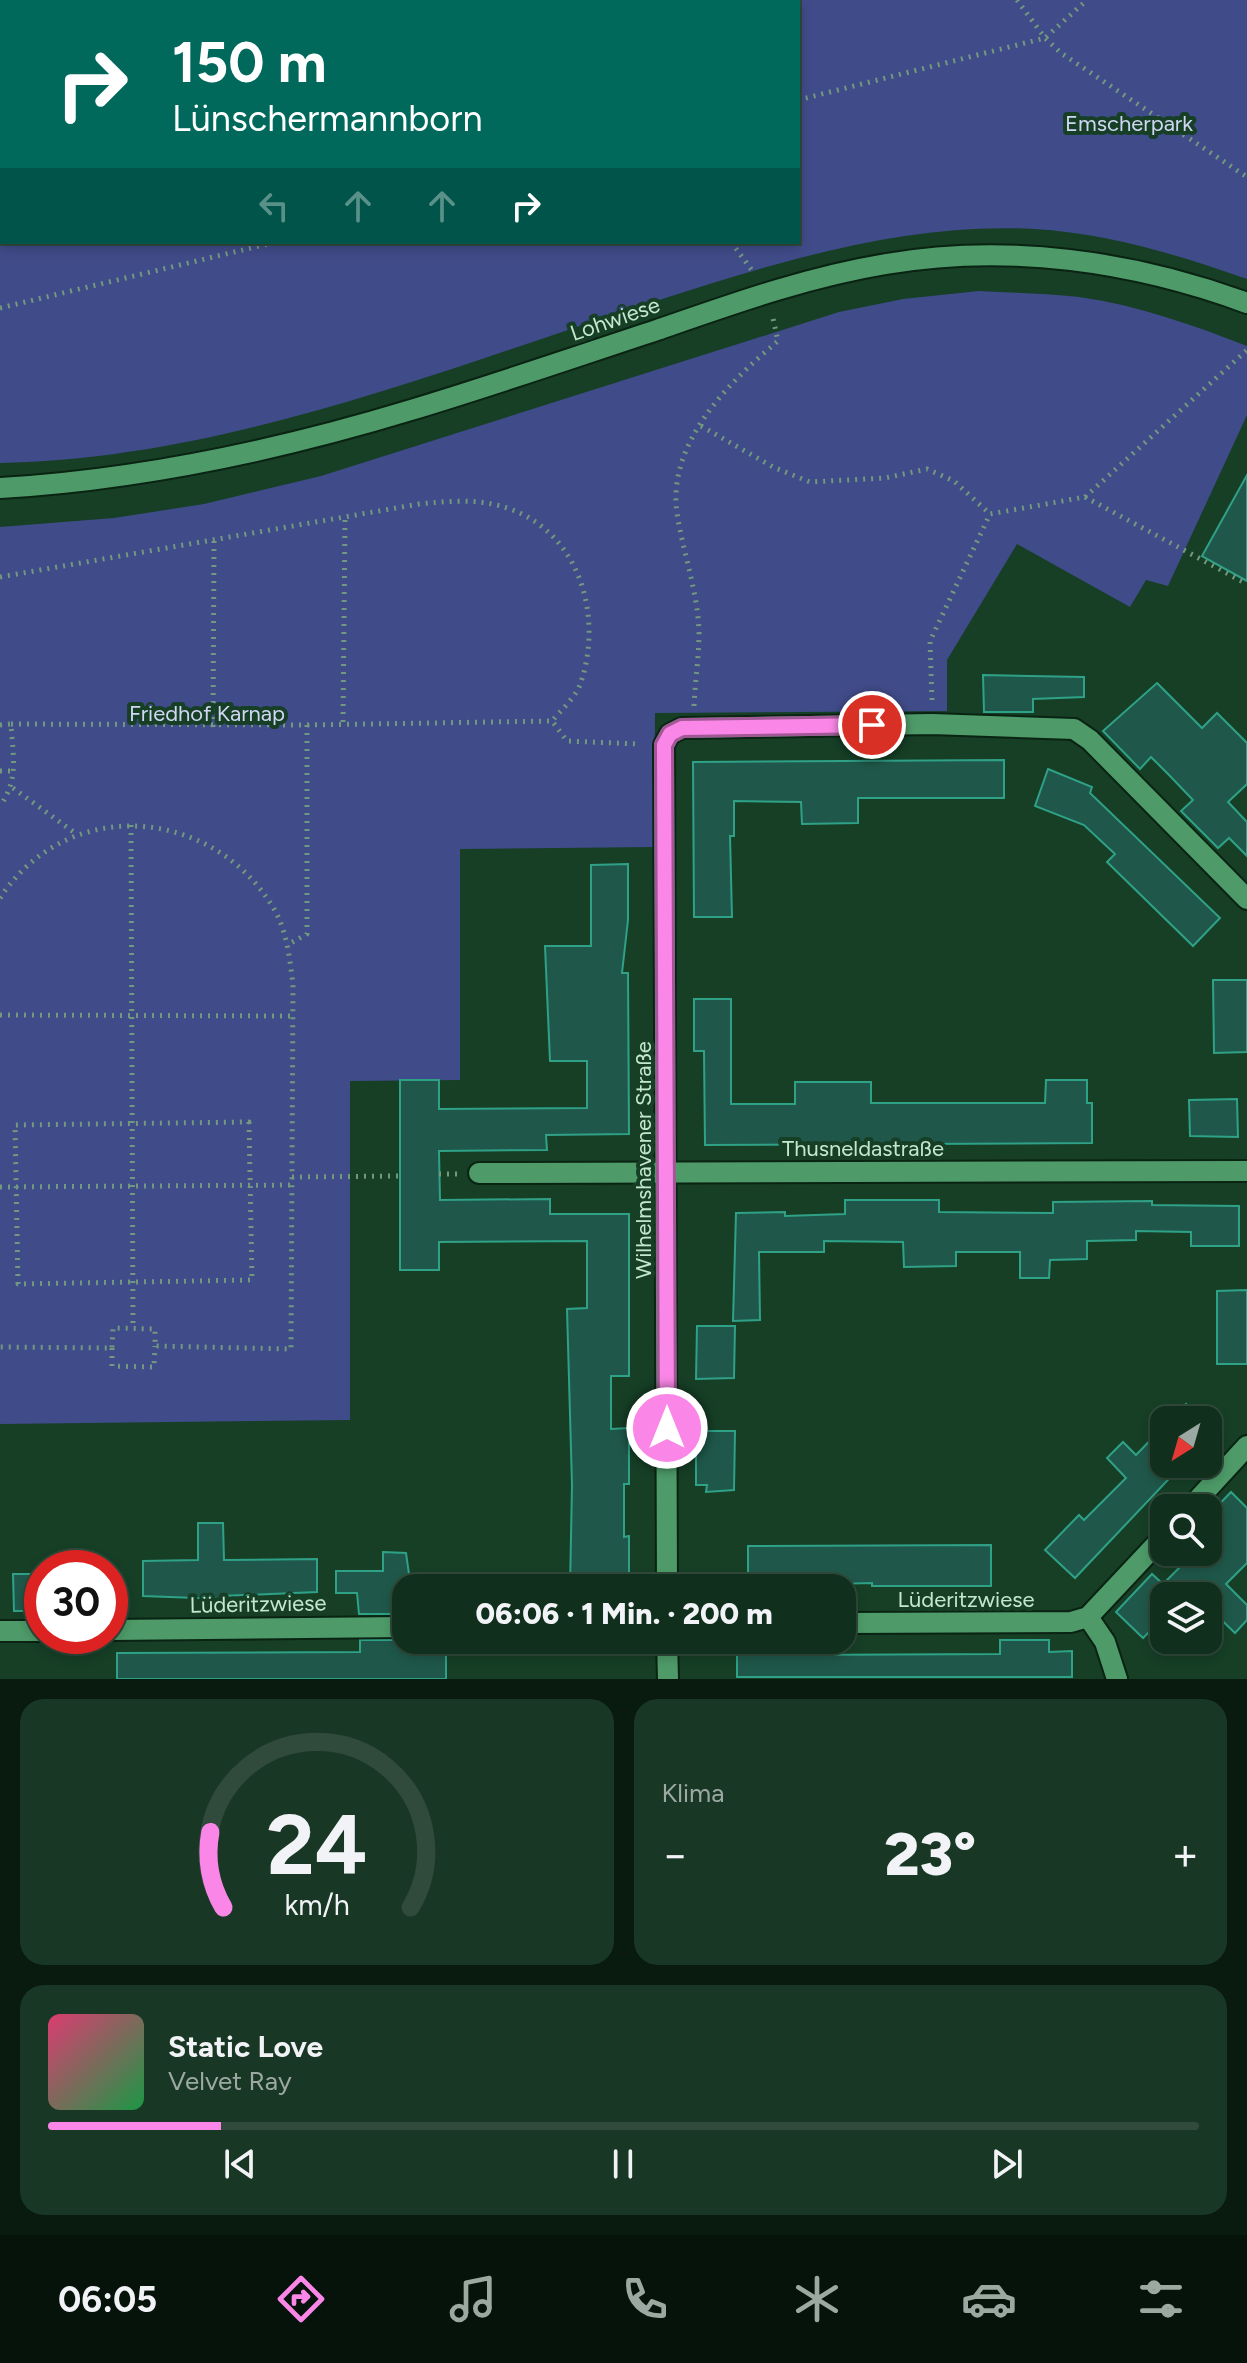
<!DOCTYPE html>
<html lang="de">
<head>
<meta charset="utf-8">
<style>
  body { margin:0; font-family:Figtree,sans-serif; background:#193725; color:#f1f3f6; height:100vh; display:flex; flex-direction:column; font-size:30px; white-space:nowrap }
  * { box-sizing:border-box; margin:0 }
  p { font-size:26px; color:#9ca9a3 }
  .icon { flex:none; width:44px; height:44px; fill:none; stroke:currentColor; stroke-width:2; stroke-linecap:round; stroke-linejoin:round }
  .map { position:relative; height:1679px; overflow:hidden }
  .drawer { display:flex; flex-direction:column; gap:20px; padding:20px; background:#091a0f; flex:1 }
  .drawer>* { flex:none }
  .banner { position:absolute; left:0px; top:0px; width:800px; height:244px; box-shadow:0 4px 12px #0003,0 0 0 2px #304a3b; background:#00695c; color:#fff; overflow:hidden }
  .needle { width:52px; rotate:217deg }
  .tools { position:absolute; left:1150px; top:1406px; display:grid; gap:16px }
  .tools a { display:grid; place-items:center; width:72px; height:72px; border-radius:16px; background:#102f1c; box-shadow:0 4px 12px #0003,0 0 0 2px #304a3b; font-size:40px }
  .speed { position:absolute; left:24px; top:1550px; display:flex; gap:16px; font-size:40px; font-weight:700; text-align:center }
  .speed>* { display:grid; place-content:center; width:104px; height:104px; border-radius:50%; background:#102f1c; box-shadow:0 4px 12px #0003,0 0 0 2px #304a3b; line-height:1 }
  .speed .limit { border:12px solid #d22; background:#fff; color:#111 }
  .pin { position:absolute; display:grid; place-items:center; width:68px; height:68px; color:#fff; margin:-34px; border:4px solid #fff; border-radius:50%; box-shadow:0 2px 8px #0007 }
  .me { position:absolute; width:88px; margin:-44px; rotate:0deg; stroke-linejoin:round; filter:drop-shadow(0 0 6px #0008) }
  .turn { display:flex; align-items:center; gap:28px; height:168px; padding:0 40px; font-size:36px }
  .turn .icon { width:104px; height:104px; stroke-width:2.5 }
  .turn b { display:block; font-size:56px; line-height:68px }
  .lanes { display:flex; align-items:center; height:76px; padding:0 40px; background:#0003; justify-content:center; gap:40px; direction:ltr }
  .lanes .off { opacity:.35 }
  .big { font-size:60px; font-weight:800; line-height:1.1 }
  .drawer .widget { flex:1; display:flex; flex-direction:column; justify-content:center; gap:12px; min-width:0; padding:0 28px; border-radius:24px; background:#193725 }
  .drawer .dial { align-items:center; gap:0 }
  .dial svg { height:208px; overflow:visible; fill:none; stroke:#304a3b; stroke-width:7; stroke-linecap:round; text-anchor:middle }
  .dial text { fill:#f1f3f6; stroke:none }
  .song { display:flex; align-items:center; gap:24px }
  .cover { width:96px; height:96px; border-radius:12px; background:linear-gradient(135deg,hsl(340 70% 55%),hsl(140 70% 35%)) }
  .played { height:8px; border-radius:4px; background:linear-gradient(90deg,#fa87e7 15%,#304a3b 15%) }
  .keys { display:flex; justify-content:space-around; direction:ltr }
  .heat { display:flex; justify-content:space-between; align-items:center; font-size:44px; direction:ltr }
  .drawer .tiles { flex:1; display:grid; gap:20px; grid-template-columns:1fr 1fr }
  .widget:last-child { grid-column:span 2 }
  .trip { position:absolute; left:392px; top:1574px; width:464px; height:80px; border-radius:24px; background:#102f1c; box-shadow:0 4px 12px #0003,0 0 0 2px #304a3b; font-weight:800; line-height:80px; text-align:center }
  .tabs { display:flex; height:128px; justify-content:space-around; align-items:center; background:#06130b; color:#9ca9a3 }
  .tabs .icon { width:56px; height:56px }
  .tabs .current { color:#fa87e7 }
  .tabs b { font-size:36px; color:#f1f3f6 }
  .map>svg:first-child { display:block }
  .green { fill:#404b89; fill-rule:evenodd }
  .building { fill:#1f584a; stroke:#2fa187; stroke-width:2 }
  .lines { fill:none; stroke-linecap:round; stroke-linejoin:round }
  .minor-casing { stroke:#0a2313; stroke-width:24 }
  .path { stroke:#72997f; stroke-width:5; stroke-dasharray:2 6; stroke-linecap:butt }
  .minor { stroke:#4e9b69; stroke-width:20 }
  .route-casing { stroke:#a25896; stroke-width:20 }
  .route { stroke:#fa87e7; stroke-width:14 }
  .labels { text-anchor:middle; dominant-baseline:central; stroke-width:8; stroke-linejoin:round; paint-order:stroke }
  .park-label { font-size:22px; fill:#d0d7f2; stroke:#163f26 }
  .street-label { font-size:22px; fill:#c3e8cd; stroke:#163f26 }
</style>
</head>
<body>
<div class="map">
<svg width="1247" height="1679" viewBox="0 0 1247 1679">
  <rect width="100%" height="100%" fill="#163f26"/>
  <g class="green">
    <path d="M0 0H1247V279C1179 255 1106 233 1034 229 905 222 777 262 656 301 443 369 226 459 0 463ZM2 2H798V242H2Z"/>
    <path d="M979 291C1012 293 1046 293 1079 297 1137 305 1193 325 1247 346V415L1168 586 1146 580 1130 607 1017 544 947 660V711L655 713 654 847 460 849V1080L350 1081V1420L0 1424V527L114 518 204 504 321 476 839 312 903 299Z"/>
  </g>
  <g class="building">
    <polygon points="1247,475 1247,581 1202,556"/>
    <polygon points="983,675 1084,677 1084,697 1033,699 1033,712 984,712"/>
    <polygon points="1157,683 1202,728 1217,713 1247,743 1247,784 1228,802 1247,822 1247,856 1229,838 1218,848 1181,811 1193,800 1169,775 1151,757 1140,769 1103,731"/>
    <polygon points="1004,760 1004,798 858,798 858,823 802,824 801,802 734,801 734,836 730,836 732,917 694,917 693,762"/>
    <polygon points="1048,769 1092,787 1090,793 1220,918 1193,946 1107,862 1115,854 1084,825 1035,806"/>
    <polygon points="628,864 628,920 622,973 628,973 629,1134 546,1135 547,1150 439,1151 440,1200 550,1199 550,1214 629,1214 629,1376 611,1376 611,1429 629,1428 629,1484 624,1484 624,1537 629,1536 629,1588 570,1588 572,1485 567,1309 587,1308 587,1241 439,1242 439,1270 400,1270 400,1080 439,1080 439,1109 587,1108 587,1061 550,1061 545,946 591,946 591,865"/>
    <polygon points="1213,980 1247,980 1247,1052 1214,1053"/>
    <polygon points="694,999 731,999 731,1104 795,1104 795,1082 871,1082 871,1103 1045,1103 1046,1080 1087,1080 1087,1103 1092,1103 1092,1143 705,1145 704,1051 694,1051"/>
    <polygon points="1237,1099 1238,1137 1190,1136 1189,1100"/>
    <polygon points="845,1200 939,1200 939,1212 1053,1213 1053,1202 1152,1201 1152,1205 1239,1206 1239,1246 1191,1246 1191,1232 1136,1231 1136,1240 1087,1241 1087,1259 1050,1260 1049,1278 1020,1278 1020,1252 956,1252 956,1266 904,1267 903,1242 824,1241 824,1252 759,1252 760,1320 733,1321 736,1213 785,1212 785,1216 845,1214"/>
    <polygon points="1247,1290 1247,1364 1217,1364 1217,1291"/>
    <polygon points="697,1326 735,1326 734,1378 696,1379"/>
    <polygon points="1186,1404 1201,1420 1170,1420"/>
    <polygon points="1164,1426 1164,1464 1183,1464 1075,1578 1045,1550 1079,1515 1084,1520 1126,1478 1107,1458 1123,1442 1136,1455"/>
    <polygon points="696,1431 735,1431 734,1490 706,1492 707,1485 696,1485"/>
    <polygon points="1231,1492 1247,1508 1247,1563 1226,1584 1247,1605 1247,1620 1235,1633 1208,1607 1208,1596 1196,1596 1190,1590 1185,1596 1164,1596 1164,1617 1143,1638 1116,1612 1152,1574 1163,1584 1195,1552 1208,1552 1208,1516"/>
    <polygon points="198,1523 223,1523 224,1560 317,1559 317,1592 222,1596 223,1599 143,1596 143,1561 198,1560"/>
    <polygon points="991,1545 991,1586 872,1586 872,1583 748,1586 748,1546"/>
    <polygon points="383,1552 406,1553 411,1588 406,1588 406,1614 359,1614 357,1593 336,1593 336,1571 383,1571"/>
    <polygon points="13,1574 42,1574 42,1611 14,1611"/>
    <polygon points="360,1640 406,1640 406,1649 446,1652 446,1679 117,1679 117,1653 360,1652"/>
    <polygon points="787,1640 787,1655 1000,1654 1000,1640 1049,1640 1049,1652 1072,1651 1072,1677 737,1677 737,1641"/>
  </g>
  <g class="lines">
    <g class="minor-casing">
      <g id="minor">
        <path d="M0 488C138 480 279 450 411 410 494 385 575 357 657 330 732 304 807 277 886 264 1007 243 1133 261 1247 303"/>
        <polyline points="479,1173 1247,1171"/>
        <polyline points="1190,1508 1247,1446"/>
        <polyline points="667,1588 664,745 670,734 682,728 932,724 1074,729 1090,740 1247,899"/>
        <polyline points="1088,1617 1105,1642 1117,1679"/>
        <polyline points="842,1623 1071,1622 1088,1617 1164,1536"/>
        <polyline points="110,1630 406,1627"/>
        <polyline points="0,1631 42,1631"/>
        <polyline points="667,1640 668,1679"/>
      </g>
    </g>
    <g class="path">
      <polyline points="265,0 266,2"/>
      <polyline points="516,0 517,2"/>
      <polyline points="1017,0 1045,38 1061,53 1247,177"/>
      <polyline points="21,2 22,0"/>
      <polyline points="302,2 313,0"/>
      <polyline points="0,66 2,60"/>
      <polyline points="0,98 2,98"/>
      <polyline points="798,100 1045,38 1087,0"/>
      <polyline points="731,242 754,273"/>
      <polyline points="0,308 276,242"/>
      <polyline points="701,426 773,467 810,482 885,478 927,469 954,481 990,514"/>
      <polyline points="1085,497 1247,584"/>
      <path d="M0 577 419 504C450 501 480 498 510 509 580 534 603 616 581 682 577 696 561 710 552 721"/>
      <polyline points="932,700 930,641 990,514 1085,497 1247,350"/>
      <path d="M694 706C695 681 699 657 699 633 698 592 683 553 677 513 667 443 729 382 778 341L772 314"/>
      <polyline points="343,722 345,519"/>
      <polyline points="11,724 307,725 307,934 287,945"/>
      <path d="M0 725 11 724C13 757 19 779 0 806"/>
      <polyline points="307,725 552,721 567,741 640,744"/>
      <polyline points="213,727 214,541"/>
      <polyline points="0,771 13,771"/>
      <polyline points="13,788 75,833"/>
      <polyline points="131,825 133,1328"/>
      <path d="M0 898C67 795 213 806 274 909 287 931 290 960 293 985L291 1349 155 1346V1329L113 1328 112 1348 0 1347"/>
      <polyline points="0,1015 292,1016"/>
      <polygon points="249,1122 252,1280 18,1284 15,1125"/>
      <polyline points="439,1174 458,1174"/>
      <polyline points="292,1177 400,1176"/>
      <polyline points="0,1187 293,1185"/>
      <polyline points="112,1348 112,1366 154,1367 155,1346"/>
    </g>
    <use href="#minor" class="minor"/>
  </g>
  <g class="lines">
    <g class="route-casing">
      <polyline id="route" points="667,1428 664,745 670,734 682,728 872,725"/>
    </g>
    <use href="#route" class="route"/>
  </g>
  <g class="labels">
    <g class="park-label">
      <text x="1129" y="123">Emscherpark</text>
      <text x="207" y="713">Friedhof Karnap</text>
    </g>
    <g class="street-label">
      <text transform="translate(615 319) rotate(-19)">Lohwiese</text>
      <text x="863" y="1148">Thusneldastraße</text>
      <text transform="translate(643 1160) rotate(-90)">Wilhelmshavener Straße</text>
      <text x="966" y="1599">Lüderitzwiese</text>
      <text transform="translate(258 1604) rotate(-1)">Lüderitzwiese</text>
    </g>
  </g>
</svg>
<div class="tools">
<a><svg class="needle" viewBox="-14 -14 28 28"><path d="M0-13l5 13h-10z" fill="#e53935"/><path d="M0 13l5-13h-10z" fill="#9ca9a3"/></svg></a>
<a><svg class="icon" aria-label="search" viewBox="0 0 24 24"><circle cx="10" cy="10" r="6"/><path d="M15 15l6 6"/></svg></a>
<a><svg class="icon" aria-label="layers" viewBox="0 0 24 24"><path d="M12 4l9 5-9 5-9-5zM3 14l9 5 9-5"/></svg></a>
</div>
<div class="speed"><div class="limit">30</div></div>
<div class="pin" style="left:872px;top:725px;background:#d93025"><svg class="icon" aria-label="arrive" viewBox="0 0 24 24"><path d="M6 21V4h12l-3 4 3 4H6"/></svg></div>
<svg class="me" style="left:667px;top:1428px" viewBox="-20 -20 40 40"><circle r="17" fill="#fa87e7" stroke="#fff" stroke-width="3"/><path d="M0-11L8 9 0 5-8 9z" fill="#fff"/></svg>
<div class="trip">06:06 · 1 Min. · 200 m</div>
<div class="banner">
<div class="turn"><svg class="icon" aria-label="right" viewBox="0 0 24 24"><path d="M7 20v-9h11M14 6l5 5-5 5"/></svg><div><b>150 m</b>Lünschermannborn</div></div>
<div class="lanes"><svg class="icon off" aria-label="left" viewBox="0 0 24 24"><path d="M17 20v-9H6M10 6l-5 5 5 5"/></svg><svg class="icon off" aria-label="ahead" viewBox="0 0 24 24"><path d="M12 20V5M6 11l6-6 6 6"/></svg><svg class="icon off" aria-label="ahead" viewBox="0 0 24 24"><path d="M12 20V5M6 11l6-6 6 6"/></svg><svg class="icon" aria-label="right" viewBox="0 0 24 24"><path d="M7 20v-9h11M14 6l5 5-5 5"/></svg></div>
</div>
</div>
<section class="drawer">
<div class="tiles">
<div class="widget dial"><svg viewBox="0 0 100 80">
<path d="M14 69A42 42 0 1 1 86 69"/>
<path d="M14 69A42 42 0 0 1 9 40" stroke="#fa87e7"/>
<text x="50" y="56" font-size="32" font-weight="700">24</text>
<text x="50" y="72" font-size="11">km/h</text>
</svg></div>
<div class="widget"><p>Klima</p>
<div class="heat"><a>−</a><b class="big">23°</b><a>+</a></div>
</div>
<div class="widget">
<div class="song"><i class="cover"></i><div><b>Static Love</b><p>Velvet Ray</p></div></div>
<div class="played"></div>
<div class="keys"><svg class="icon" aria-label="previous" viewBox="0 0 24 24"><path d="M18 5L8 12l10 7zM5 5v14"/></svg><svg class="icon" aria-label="pause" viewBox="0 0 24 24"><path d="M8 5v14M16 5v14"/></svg><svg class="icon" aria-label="next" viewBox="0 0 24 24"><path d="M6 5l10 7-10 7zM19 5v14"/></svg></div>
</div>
</div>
</section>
<nav class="tabs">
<b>06:05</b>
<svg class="icon current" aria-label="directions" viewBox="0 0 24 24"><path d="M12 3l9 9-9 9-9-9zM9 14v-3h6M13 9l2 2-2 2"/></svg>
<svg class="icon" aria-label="music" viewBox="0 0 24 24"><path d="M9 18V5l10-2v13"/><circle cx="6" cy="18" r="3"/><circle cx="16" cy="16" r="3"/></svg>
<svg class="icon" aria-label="phone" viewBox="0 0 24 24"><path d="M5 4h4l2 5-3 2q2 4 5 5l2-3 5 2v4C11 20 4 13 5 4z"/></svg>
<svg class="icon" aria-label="climate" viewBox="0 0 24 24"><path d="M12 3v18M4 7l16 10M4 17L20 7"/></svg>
<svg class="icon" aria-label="car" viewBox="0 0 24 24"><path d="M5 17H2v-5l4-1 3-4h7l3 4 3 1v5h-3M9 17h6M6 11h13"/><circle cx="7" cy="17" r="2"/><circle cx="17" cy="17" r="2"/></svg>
<svg class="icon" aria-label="filters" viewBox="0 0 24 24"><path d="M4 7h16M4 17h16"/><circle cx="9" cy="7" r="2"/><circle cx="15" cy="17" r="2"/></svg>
</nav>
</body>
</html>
